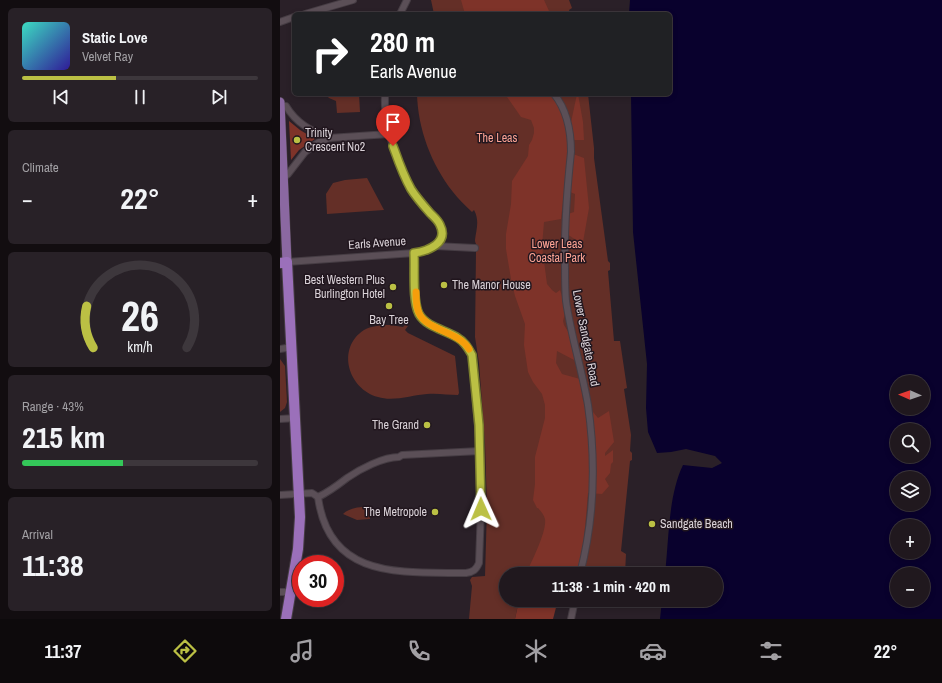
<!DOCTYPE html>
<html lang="en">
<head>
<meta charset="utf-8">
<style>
  body { margin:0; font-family:"Archivo Narrow",sans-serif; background:#282127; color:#f1f3f6; height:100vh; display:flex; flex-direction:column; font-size:15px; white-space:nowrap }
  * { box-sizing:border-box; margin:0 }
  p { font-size:13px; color:#a2a0a4 }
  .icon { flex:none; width:22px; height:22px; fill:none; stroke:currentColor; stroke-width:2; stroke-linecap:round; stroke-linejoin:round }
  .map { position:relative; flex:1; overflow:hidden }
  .panel { display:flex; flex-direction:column; gap:8px; padding:8px; background:#120d10; width:280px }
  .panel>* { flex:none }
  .top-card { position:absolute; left:12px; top:12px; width:380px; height:84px; border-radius:6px; box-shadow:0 2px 6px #0003,0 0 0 1px #3d373c; background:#202124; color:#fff; overflow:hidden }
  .needle { width:26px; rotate:272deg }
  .fabs { position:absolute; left:610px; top:375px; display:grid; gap:8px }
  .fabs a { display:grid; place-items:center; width:40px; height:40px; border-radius:50%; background:#20181e; box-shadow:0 2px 6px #0003,0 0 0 1px #3d373c; font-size:20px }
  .speed { position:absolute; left:12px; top:555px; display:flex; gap:8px; font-size:20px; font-weight:700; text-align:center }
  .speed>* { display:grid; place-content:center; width:52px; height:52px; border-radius:50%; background:#20181e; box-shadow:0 2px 6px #0003,0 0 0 1px #3d373c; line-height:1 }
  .speed .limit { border:6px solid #d22; background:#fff; color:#111 }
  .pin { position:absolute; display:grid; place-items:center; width:34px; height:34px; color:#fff; margin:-41px -17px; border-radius:50% 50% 50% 0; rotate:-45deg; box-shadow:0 0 4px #0007 }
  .pin .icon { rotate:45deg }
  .me { position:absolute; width:44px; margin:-22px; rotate:359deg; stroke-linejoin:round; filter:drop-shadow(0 0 3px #0008) }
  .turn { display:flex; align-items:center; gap:14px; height:84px; padding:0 12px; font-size:18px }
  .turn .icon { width:52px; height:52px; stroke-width:2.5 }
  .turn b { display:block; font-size:28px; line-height:34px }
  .big { font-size:30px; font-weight:800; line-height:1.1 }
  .panel .tile { flex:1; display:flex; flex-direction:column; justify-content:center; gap:6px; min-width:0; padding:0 14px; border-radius:6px; background:#282127 }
  .panel .dial { align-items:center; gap:0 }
  .dial svg { height:104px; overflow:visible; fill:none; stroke:#3d373c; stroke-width:7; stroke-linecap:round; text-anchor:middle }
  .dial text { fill:#f1f3f6; stroke:none }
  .song { display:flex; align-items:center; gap:12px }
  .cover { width:48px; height:48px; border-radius:6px; background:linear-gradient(135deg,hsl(170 70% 55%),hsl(250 70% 35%)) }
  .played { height:4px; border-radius:2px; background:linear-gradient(90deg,#bbc044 40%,#3d373c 40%) }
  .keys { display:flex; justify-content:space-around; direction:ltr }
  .heat { display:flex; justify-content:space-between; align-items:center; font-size:22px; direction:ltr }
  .charge { height:6px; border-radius:3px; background:linear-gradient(90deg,#34c759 43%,#3d373c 0) }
  .trip { position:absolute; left:219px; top:567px; width:224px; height:40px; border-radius:20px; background:#20181e; box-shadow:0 2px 6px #0003,0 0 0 1px #3d373c; font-weight:800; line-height:40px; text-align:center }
  .menu { display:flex; height:64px; justify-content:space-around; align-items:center; background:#0d0a0c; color:#a2a0a4 }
  .menu .icon { width:28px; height:28px }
  .menu .selected { color:#bbc044 }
  .menu b { font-size:18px; color:#f1f3f6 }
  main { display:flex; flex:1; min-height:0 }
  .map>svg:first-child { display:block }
  .green { fill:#642f27 }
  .forest { fill:#7e3329 }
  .water { fill:#09012d; fill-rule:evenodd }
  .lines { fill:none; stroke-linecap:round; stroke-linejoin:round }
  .minor-casing { stroke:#463d44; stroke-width:8 }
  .primary-casing { stroke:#463d44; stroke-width:10 }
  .trunk-casing { stroke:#463d44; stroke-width:12 }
  .minor { stroke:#5b4f57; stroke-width:6 }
  .primary { stroke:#8b68a1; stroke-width:9 }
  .trunk { stroke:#9b70ba; stroke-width:10 }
  .route-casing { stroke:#7a7d2c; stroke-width:10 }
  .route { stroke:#bbc044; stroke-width:7 }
  .slow { stroke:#f59e0b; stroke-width:7 }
  .poi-dot { fill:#bbc044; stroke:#21161e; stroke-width:1.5 }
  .labels { text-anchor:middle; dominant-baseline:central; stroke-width:3; stroke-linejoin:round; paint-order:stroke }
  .poi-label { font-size:12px; fill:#d9d1d7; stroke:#21161e; text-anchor:start }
  .park-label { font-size:12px; fill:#fca394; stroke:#21161e }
  .street-label { font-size:12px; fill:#d9d1d7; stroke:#21161e }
</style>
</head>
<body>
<main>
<section class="panel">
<div class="tile">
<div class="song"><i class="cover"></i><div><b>Static Love</b><p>Velvet Ray</p></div></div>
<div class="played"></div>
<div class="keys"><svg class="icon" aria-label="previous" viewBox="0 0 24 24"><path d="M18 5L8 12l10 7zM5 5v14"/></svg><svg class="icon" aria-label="pause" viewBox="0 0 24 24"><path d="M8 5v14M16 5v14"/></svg><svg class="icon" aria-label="next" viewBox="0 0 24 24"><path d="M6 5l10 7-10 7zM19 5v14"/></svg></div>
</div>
<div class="tile"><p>Climate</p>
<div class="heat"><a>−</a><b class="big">22°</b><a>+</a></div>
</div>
<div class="tile dial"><svg viewBox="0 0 100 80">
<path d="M14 69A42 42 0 1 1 86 69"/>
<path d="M14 69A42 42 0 0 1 9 37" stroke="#bbc044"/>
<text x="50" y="56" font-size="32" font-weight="700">26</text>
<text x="50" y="72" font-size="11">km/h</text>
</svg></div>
<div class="tile"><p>Range · 43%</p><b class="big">215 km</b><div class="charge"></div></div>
<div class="tile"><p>Arrival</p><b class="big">11:38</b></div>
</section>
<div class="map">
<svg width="662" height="619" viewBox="0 0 662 619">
  <rect width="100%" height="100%" fill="#2a2028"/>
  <g class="green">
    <polygon points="151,0 289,0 292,8 289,10 290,14 154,14"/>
    <polygon points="45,94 79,94 80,112 57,113 56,101 49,98"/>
    <path d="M137 94H308L314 148V158L328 261 330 263V270L328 271 334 341H340L347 388 344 389 351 435 350 451 352 453V460L350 461 341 551 346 554 345 574H226V600H239L235 619H189L192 586 190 580 192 577 205 576 207 508 205 443 199 363 195 337 196 251 198 250C198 246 195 244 195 240 196 230 200 221 194 210L192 212C185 205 178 199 173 192 151 164 138 129 137 94Z"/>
    <polygon points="87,178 104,210 47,214 46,194 53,183 65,180"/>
    <path d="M102 325H110L123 327 125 325 128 326 125 330 128 333 175 356 179 393 178 395C168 395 158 393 147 394 132 395 113 402 98 397 68 389 56 348 84 330 89 327 97 326 102 325Z"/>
    <polygon points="0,359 5,366 7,402 5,408 0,412"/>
    <path d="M91 506 90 519 77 520 63 514C70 507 82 507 91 506Z"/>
  </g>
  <g class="forest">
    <polygon points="181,0 264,0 269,11 266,14 261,14 255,11 244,12 244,14 185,14"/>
    <path d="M225 94H272C275 99 280 104 282 109 294 136 284 189 281 219L264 222 262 246 267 284 272 290 276 293 280 290 286 309 283 321 284 325 292 338 296 361 277 351 276 363 282 374 300 379 303 400 318 418 329 411 334 442 325 453V456L333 450V462L331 464 330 473 325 479 329 486 322 494 308 493 303 550 298 570 295 574H246C251 562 267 532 265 519 264 515 261 511 258 508H257L253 500 255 484V457L265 418V405L262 394 253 382 248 372 244 345 245 324 235 296 231 279 226 249V234L231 204 232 181 248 156 249 145 252 140 254 133V128L251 120 241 117Z"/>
    <polygon points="297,94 298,94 303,122 304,140 292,140 290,127"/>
    <polygon points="9,121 20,130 35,139 19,150 11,160"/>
    <polygon points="293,154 304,158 309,208 303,242 302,244 287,234 288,214 294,212 295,194 290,192"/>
    <polygon points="239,600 278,600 273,619 235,619"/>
  </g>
  <path class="water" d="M350 0H662V619H380L382 600H436V574H385C389 540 388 496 403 465L432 468 442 463 435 456 406 449 391 452 377 453 368 432 366 408 367 364 353 232 351 94H390V14H349ZM617 382H643V408H617ZM617 430H643V456H617ZM617 478H643V504H617ZM617 526H643V552H617ZM617 574H643V600H617Z"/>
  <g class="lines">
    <g class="minor-casing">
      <g id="minor">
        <polyline points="25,14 73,0"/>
        <polyline points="120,14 127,0"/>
        <polyline points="0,22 14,17"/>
        <path d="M105 94C103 125 119 174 138 198 145 208 159 218 162 230 163 237 159 242 155 246"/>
        <path d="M274 94C287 110 291 132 291 152 287 190 284 228 285 267 285 278 285 290 286 301 291 336 302 370 308 405 316 461 314 520 300 574"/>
        <path d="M0 106H6C16 123 31 131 49 138"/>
        <polyline points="4,177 8,174 25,152 39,142 49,138 109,134"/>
        <polyline points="7,262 134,253 143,251 155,246 195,248"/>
        <polyline points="0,349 12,347"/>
        <polyline points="0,419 16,418"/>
        <path d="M0 495 32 493 38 497C49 492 58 485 67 478 80 469 103 457 119 457L122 455 200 451"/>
        <path d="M38 497C49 580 122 572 186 573 193 572 196 570 199 563L201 509 200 451 192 355C188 348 185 342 178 338 167 330 147 328 139 314 132 301 135 268 134 253"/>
        <polyline points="0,592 11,592"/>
        <polyline points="291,619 295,600"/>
      </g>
    </g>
    <g class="primary-casing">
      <polyline id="primary" points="0,102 7,262"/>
    </g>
    <g class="trunk-casing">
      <polyline id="trunk" points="0,263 7,262 20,517 18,549 6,619"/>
    </g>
    <use href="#minor" class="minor"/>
    <use href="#primary" class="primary"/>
    <use href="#trunk" class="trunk"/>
  </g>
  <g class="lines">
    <g class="route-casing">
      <path id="route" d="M113 146C118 160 123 175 131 189 136 197 143 205 150 213 153 216 158 220 160 225 169 243 148 251 134 253 135 269 132 301 139 314 147 328 167 330 178 338 185 342 188 348 192 355L199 425 201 509"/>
    </g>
    <use href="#route" class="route"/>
    <path class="slow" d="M136 292C136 299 136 307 139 313 146 330 178 331 189 349"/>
  </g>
  <g class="poi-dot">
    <circle cx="17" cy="140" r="4"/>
    <circle cx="164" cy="285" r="4"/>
    <circle cx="113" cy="287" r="4"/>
    <circle cx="109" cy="306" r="4"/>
    <circle cx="147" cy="425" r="4"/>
    <circle cx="155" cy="512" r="4"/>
    <circle cx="372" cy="524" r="4"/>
  </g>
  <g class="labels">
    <g class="poi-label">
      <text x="25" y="133">Trinity<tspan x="25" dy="14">Crescent No2</tspan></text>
      <text x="105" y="280" text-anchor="end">Best Western Plus<tspan x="105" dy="14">Burlington Hotel</tspan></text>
      <text x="172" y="285">The Manor House</text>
      <text x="109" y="320" text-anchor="middle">Bay Tree</text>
      <text x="139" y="425" text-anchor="end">The Grand</text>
      <text x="147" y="512" text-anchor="end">The Metropole</text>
      <text x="380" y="524">Sandgate Beach</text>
    </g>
    <g class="park-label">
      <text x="217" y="138">The Leas</text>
      <text x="277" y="244">Lower Leas<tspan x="277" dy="14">Coastal Park</tspan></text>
    </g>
    <g class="street-label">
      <text transform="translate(97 243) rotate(-4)">Earls Avenue</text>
      <text transform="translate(306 338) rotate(79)">Lower Sandgate Road</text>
    </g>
  </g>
</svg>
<div class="fabs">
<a><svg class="needle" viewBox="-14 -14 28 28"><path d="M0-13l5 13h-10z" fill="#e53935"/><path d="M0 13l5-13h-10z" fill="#a2a0a4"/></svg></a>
<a><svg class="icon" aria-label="search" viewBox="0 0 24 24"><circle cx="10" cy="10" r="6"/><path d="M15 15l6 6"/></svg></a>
<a><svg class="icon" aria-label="layers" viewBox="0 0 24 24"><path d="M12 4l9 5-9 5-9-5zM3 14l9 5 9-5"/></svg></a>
<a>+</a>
<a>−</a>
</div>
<div class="speed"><div class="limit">30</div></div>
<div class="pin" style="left:113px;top:146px;background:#d93025"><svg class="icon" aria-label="arrive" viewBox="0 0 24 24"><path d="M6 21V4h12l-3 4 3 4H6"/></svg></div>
<svg class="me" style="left:201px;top:509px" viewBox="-20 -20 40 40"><path d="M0-17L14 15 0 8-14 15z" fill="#bbc044" stroke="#fff" stroke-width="4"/></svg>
<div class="trip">11:38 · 1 min · 420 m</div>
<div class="top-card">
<div class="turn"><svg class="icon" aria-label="right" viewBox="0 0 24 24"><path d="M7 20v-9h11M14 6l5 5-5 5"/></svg><div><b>280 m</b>Earls Avenue</div></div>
</div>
</div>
</main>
<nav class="menu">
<b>11:37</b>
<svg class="icon selected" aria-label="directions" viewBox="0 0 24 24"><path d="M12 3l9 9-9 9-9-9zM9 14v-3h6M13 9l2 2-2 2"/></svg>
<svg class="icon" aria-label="music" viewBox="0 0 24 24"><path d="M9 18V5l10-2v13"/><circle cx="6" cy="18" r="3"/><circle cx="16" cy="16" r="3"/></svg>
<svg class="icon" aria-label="phone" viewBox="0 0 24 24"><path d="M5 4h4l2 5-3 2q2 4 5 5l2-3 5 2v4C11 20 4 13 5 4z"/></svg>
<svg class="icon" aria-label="climate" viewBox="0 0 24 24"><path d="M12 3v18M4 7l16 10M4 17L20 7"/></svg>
<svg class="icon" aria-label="car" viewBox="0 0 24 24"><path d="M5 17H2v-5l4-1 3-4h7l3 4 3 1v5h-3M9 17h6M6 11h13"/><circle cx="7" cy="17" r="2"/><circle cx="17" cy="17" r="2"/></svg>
<svg class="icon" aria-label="filters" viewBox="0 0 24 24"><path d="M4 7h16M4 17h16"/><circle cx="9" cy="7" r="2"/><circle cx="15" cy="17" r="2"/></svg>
<b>22°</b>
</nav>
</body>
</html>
